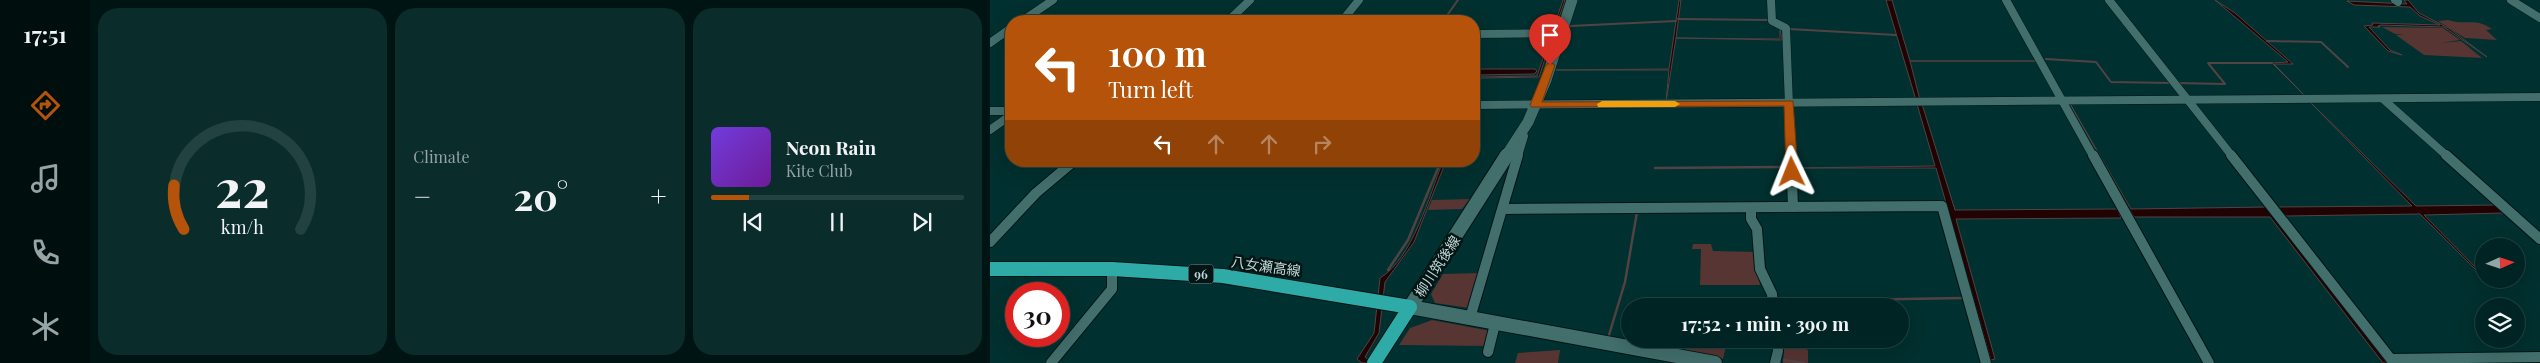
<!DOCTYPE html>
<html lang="en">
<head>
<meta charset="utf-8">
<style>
  body { margin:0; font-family:"Playfair Display","Noto Sans JP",serif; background:#0a2c2b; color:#f1f3f6; height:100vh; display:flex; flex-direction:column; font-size:19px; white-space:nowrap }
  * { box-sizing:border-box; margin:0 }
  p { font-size:16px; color:#95a4a6 }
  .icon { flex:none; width:28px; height:28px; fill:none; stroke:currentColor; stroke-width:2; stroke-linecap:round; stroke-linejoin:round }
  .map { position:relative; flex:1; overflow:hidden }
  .panel { display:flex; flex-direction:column; gap:8px; padding:8px; background:#001413; width:900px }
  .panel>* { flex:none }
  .guide { position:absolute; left:15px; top:15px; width:475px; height:152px; border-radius:20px; box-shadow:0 5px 20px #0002,0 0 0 1px #224141; background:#b45309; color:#fff; overflow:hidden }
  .needle { width:32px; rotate:87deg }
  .controls { position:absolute; left:1485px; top:238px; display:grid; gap:10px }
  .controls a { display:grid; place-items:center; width:50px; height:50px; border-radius:50%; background:#002423; box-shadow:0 5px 20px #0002,0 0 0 1px #224141; font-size:25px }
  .speed { position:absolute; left:15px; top:282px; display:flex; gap:10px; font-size:25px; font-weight:700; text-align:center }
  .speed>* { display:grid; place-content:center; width:65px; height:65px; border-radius:50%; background:#002423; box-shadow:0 5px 20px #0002,0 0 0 1px #224141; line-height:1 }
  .speed .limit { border:8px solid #d22; background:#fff; color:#111 }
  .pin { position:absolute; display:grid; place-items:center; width:42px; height:42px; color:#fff; margin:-51px -21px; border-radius:50% 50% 50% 0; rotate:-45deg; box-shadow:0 0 5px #0007 }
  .pin .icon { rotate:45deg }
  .me { position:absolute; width:55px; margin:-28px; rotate:358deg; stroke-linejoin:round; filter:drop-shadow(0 0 4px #0008) }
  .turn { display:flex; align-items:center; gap:18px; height:105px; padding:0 20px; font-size:22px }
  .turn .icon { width:65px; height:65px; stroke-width:2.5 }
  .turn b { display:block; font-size:35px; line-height:42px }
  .lanes { display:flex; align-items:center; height:48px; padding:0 20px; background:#0003; justify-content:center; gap:25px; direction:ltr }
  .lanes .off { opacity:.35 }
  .big { font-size:38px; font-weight:700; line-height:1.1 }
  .panel .widget { flex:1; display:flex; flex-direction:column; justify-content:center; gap:8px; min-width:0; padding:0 18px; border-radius:20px; background:#0a2c2b }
  .panel .dial { align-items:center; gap:0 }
  .dial svg { height:130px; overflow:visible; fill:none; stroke:#224141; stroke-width:7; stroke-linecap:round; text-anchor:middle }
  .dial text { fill:#f1f3f6; stroke:none }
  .song { display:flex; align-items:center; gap:15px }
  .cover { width:60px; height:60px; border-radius:8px; background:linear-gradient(135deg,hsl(260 70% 55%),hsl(280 70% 35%)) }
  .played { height:5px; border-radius:2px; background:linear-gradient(90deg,#b45309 15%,#224141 15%) }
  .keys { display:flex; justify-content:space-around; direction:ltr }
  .heat { display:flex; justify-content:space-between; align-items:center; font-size:28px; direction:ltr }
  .panel .tiles { flex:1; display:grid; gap:8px; grid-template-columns:repeat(3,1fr) }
  .trip { position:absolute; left:631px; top:298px; width:288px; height:50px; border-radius:25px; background:#002423; box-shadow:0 5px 20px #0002,0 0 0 1px #224141; font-weight:700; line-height:50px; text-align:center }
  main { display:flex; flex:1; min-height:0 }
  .tab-bar { display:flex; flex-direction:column; width:90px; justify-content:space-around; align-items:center; background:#000e0e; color:#95a4a6 }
  .tab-bar .icon { width:35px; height:35px }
  .tab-bar .current { color:#b45309 }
  .tab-bar b { font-size:22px; color:#f1f3f6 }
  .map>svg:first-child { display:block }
  .green { fill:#563533 }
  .water { fill:#220304; stroke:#514343 }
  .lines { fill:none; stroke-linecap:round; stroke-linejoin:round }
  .stream-far1 { stroke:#514343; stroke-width:2 }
  .stream { stroke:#514343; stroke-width:2.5 }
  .street-far1-casing { stroke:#011515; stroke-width:9 }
  .street-casing { stroke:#011515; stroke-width:12 }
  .secondary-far1-casing { stroke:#011515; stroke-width:12 }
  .secondary-casing { stroke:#011515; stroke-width:16 }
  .primary-casing { stroke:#011515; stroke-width:16 }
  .street-far1 { stroke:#426e6c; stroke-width:8 }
  .street { stroke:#426e6c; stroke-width:10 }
  .secondary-far1 { stroke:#426e6c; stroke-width:11 }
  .secondary { stroke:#426e6c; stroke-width:14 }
  .primary { stroke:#2faba7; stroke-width:14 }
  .route { fill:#b45309; stroke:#753606 }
  .slow { fill:#f59e0b }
  .labels { text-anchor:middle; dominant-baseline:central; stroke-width:5; stroke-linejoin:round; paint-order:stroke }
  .shield { fill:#031514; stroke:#879d9c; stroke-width:1 }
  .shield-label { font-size:12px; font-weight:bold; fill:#c0d7d6 }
  .street-label { font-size:14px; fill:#c0d7d6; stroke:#031514 }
</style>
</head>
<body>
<main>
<nav class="tab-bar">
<b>17:51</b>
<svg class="icon current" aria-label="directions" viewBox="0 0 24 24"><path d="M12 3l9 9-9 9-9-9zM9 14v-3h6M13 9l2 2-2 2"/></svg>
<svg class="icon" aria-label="music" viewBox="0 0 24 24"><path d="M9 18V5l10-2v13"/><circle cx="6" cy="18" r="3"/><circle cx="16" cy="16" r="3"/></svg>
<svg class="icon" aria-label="phone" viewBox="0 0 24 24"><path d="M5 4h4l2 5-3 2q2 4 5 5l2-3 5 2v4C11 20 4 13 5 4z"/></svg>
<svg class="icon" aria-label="climate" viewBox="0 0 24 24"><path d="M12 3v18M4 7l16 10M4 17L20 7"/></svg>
</nav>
<section class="panel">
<div class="tiles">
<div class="widget dial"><svg viewBox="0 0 100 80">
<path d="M14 69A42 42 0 1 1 86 69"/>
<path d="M14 69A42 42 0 0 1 8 42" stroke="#b45309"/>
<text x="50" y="56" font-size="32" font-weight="700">22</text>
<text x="50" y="72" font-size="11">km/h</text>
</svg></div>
<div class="widget"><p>Climate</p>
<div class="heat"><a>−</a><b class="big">20°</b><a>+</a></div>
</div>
<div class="widget">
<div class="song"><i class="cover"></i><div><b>Neon Rain</b><p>Kite Club</p></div></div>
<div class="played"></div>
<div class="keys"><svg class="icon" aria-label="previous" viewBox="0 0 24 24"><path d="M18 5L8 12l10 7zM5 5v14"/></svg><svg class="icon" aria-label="pause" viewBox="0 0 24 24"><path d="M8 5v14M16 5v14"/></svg><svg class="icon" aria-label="next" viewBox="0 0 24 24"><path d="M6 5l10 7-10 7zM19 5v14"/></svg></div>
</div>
</div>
</section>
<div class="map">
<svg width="1550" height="363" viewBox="0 0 1550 363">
  <rect width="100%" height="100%" fill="#00302f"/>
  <g class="green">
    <path d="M1458 20C1478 26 1485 17 1502 29L1496 30 1507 40 1475 38 1448 21Z"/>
    <polygon points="1392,27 1453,28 1470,40 1451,43 1471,41 1492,58 1434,55 1406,35 1414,34 1405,34"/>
    <polygon points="480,199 472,209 438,210 442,200"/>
    <polygon points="703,244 721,244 723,251 766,252 770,285 710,285 711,249 702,249"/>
    <polygon points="488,273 479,308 445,303 441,294 453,274"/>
    <polygon points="442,320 501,331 495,346 409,345 420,328"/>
    <polygon points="695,346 736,346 733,359 695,350"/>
    <polygon points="794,347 813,347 818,350 818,363 793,363"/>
    <polygon points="570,350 568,363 525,363 528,353"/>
  </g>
  <g class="water">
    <polygon points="573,0 575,0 566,26 582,26 565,28 549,77 491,78 484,94 488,77 547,76"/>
    <polygon points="689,0 691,0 686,38 790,39 790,29 792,39 791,40 686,38 676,102 679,70 566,70 679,69"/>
    <polygon points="896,0 902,0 920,61 1046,61 920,61 930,100 926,100"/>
    <polygon points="1225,0 1245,13 1303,64 1284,64 1316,97 1282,63 1298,62"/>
    <polygon points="1414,0 1418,0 1429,13 1460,29 1497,57 1454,27 1391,25 1388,26 1390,27 1379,27 1400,50 1412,55 1398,51 1374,26 1383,25 1382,23 1450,25 1430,16 1420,7 1364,5 1357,1 1417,4"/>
    <polygon points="484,69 545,69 547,71 544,74 484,75"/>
    <polygon points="1079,102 1141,209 1277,207 1397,363 1393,363 1280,217 1144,217"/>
    <polygon points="1320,102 1426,206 1506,205 1514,213 1434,215 1494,276 1494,278 1430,214 1295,216 1288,207 1422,206"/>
    <polygon points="927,104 932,104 965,210 1128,209 1131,218 966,219 1005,359 1001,360 946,168 807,168 945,166"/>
    <path d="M453 161H456L424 242 395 282 389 333 375 357 382 363H372L367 359 384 333 390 278C423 258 439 196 453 161Z"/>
  </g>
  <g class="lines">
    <g class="stream-far1">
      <polyline points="688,19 779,20 779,17"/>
      <polyline points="453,21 468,0"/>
      <polyline points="580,26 686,21"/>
      <polyline points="799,29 906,35"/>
      <polyline points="1277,41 1331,42 1358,67"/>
      <polyline points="1056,59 1106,62 1121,82 1182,83"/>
      <polyline points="484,82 487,75"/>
      <polyline points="1187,83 1235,84 1218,63 1282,63"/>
    </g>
    <g class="stream">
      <polyline points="665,168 797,167"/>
      <polyline points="398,270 418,240 451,161"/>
      <polyline points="795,301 974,298"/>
      <polyline points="619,335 635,282 647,212"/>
      <polyline points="794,360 814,363"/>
    </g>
    <g class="street-far1-casing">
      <g id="street-far1">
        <polyline points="781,0 782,21 796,28 801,156"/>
        <polyline points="1016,0 1103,156"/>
        <polyline points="1119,0 1242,156"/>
        <polyline points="1405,0 1408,2"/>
        <polyline points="1521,0 1550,18"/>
        <polyline points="32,21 63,0"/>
        <polyline points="238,21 260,0"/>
        <polyline points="352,21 369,0"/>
        <polyline points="484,34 571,33"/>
        <polyline points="0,43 21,28"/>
        <polyline points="1393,99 1457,156"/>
        <polyline points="484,105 1550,97"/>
        <polyline points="0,111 21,111"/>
        <polyline points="0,130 21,115"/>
        <polyline points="528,156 534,136"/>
      </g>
    </g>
    <g class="street-casing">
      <g id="street">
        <polyline points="801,155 803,207"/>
        <polyline points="1103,155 1219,363"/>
        <polyline points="1241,155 1404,363"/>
        <polyline points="1456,155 1550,239"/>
        <polyline points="761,208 761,219 767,229 770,269 782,294 783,306"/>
        <polyline points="513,209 952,206 996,363"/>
        <polyline points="0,242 46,193 84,161"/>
        <polyline points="480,318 528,155"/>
        <polyline points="498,352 505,324"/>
        <polyline points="1401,359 1550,357"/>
        <polyline points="61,363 122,289 122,269"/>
        <polyline points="785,363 788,351 787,339"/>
      </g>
    </g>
    <g class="secondary-far1-casing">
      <polyline id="secondary-far1" points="516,156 538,122 556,80 582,0"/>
    </g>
    <g class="secondary-casing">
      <polyline id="secondary" points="517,155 420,307 725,363"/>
    </g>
    <g class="primary-casing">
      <polyline id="primary" points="0,269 122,269 233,276 420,307 384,363"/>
    </g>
    <use href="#street-far1" class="street-far1"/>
    <use href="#street" class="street"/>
    <use href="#secondary-far1" class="secondary-far1"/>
    <use href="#secondary" class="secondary"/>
    <use href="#primary" class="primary"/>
  </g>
  <polygon class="route" points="560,62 565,65 552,102 803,101 808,172 802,176 796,172 794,106 542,107 540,105 556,65"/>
  <polygon class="slow" points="612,101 685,101 690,104 685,107 608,107 607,104"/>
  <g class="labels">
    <rect class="shield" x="198.5" y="264.5" width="25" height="19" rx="4"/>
    <g class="shield-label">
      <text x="211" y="274">96</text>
    </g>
    <g class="street-label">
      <text transform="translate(276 266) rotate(8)">八女瀬高線</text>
      <text transform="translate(447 266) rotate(-57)">柳川筑後線</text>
    </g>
  </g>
</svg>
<div class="controls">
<a><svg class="needle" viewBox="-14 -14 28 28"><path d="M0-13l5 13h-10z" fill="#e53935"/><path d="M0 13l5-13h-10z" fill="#95a4a6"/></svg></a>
<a><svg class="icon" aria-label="layers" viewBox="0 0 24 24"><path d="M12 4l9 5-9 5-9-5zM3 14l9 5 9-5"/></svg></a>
</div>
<div class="speed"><div class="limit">30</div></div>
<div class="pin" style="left:560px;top:65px;background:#d93025"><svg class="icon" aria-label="arrive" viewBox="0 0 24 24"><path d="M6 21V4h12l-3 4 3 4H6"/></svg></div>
<svg class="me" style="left:802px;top:172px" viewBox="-20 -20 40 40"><path d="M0-17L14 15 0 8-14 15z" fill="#b45309" stroke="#fff" stroke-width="4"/></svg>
<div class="trip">17:52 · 1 min · 390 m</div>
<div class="guide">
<div class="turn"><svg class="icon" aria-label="left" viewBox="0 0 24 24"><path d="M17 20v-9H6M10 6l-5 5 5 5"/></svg><div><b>100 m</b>Turn left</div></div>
<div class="lanes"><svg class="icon" aria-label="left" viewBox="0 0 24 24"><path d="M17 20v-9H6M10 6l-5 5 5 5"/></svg><svg class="icon off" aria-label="ahead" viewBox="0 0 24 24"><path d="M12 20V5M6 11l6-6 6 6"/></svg><svg class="icon off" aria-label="ahead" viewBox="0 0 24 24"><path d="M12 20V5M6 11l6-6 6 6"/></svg><svg class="icon off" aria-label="right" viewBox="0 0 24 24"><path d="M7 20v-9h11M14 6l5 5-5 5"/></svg></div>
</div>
</div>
</main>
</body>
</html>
